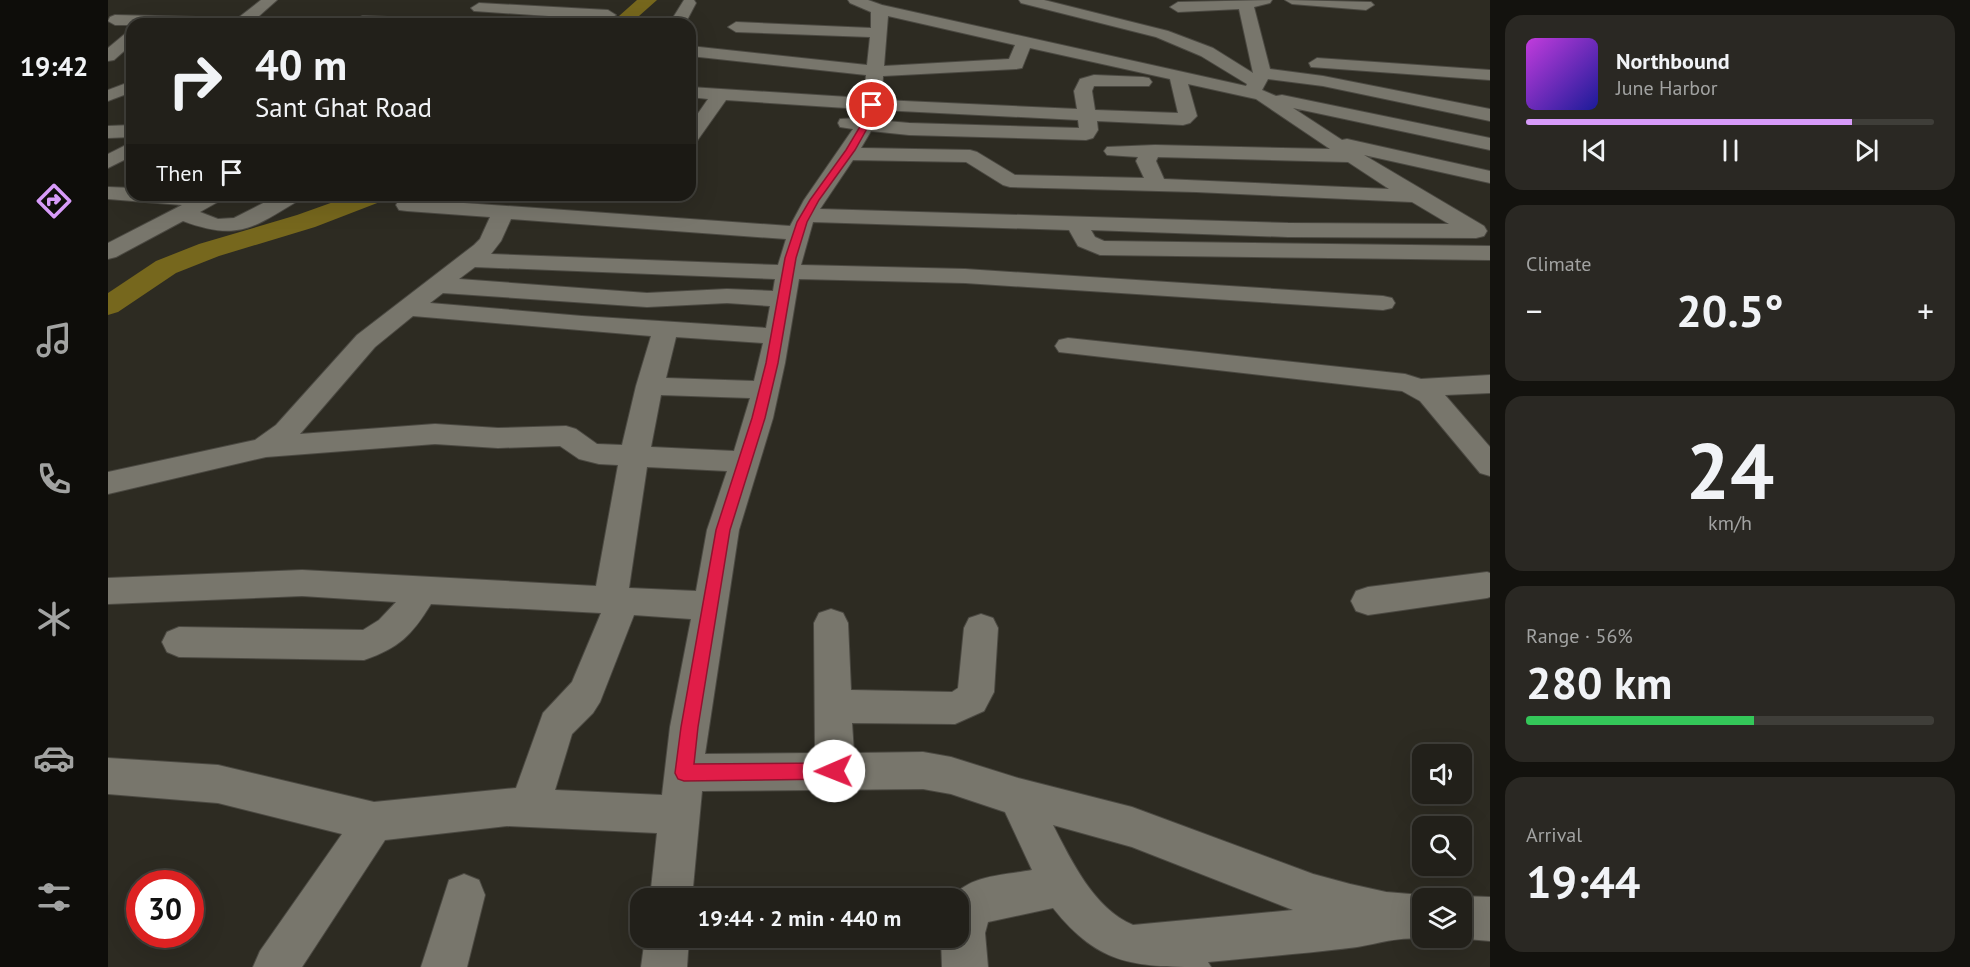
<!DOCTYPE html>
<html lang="en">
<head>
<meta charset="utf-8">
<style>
  body { margin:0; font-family:"PT Sans",sans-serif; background:#2a2823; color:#f1f3f6; height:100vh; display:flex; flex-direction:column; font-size:22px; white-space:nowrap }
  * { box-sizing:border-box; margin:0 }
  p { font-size:20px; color:#a2a3a2 }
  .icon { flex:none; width:33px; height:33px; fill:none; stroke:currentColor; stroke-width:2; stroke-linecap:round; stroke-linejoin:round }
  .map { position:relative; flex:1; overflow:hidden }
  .panel { display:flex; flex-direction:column; gap:15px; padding:15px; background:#13120e; width:480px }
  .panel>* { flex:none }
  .top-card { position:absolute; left:18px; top:18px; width:570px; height:183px; border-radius:18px; box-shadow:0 6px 24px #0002,0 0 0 2px #3f3e39; background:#22201a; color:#f1f3f6; overflow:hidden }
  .controls { position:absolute; left:1304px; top:744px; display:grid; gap:12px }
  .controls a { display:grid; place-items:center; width:60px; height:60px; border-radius:12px; background:#22201a; box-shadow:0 6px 24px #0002,0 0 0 2px #3f3e39; font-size:30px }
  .speed { position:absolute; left:18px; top:870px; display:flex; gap:12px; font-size:30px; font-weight:700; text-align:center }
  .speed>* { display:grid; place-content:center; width:78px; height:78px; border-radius:50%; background:#22201a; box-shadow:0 6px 24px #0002,0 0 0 2px #3f3e39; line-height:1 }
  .speed .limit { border:9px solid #d22; background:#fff; color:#111 }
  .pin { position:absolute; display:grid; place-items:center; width:51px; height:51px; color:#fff; margin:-26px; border:3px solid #fff; border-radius:50%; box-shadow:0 2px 6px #0007 }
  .me { position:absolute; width:66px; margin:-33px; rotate:269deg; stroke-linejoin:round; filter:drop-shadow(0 0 4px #0008) }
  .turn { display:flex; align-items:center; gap:21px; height:126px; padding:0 30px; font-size:27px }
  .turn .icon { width:78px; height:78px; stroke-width:2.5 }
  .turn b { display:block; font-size:42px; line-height:51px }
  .then { display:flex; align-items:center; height:57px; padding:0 30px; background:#0003; gap:12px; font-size:22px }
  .big { font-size:45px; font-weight:800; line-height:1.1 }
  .panel .card { flex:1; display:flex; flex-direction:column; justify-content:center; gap:9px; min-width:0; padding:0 21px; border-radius:18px; background:#2a2823 }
  .panel .dial { align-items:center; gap:0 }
  .dial b { font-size:78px; line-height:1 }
  .song { display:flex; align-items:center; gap:18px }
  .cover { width:72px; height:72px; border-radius:9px; background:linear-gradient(135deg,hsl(290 70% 55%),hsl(240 70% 35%)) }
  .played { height:6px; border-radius:3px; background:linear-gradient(90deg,#d79bf9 80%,#3f3e39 80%) }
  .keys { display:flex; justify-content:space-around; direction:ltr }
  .heat { display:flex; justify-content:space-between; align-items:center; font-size:33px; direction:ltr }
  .charge { height:9px; border-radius:4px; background:linear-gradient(90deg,#34c759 56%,#3f3e39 0) }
  .trip { position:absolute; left:522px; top:888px; width:339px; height:60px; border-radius:18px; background:#22201a; box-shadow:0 6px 24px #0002,0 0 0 2px #3f3e39; font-weight:800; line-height:60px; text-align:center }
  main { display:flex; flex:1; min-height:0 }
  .tabs { display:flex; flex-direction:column; width:108px; justify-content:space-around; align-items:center; background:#0e0d0a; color:#a2a3a2 }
  .tabs .icon { width:42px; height:42px }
  .tabs .active { color:#d79bf9 }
  .tabs b { font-size:27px; color:#f1f3f6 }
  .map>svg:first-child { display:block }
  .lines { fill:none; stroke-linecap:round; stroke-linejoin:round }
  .river { fill:#76671d; fill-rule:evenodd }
  .minor-casing { stroke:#4b4942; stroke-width:2 }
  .minor { fill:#78766c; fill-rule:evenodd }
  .route { fill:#e11d48; stroke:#92132f; stroke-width:1.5 }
</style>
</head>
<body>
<main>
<nav class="tabs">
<b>19:42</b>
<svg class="icon active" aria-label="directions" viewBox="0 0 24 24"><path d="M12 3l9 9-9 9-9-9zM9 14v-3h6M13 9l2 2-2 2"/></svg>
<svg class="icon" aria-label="music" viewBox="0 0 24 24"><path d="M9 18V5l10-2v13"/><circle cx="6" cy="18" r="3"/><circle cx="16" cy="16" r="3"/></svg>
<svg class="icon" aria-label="phone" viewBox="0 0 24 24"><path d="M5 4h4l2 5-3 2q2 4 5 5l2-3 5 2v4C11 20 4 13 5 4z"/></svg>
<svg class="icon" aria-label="climate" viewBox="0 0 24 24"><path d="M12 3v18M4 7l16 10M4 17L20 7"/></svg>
<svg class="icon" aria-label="car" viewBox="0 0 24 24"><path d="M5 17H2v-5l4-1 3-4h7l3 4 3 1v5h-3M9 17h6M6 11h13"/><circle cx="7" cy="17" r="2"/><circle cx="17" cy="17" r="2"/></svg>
<svg class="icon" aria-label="filters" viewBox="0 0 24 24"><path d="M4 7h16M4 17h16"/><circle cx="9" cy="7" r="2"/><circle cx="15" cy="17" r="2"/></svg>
</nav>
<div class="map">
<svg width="1382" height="967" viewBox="0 0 1382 967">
  <rect width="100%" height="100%" fill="#2d2b22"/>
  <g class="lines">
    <g class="river">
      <polygon points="529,0 549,0 522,24 502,24"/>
      <polygon points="245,195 281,195 277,200 207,227 111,256 68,273 10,312 0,315 0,293 48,261 91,244 189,215"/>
    </g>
    <g class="minor-casing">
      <g id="minor">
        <polygon points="153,0 169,0 142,24 24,25 7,25 0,21 2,17 7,15 130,18"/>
        <polygon points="576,0 586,0 588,3 577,24 561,24"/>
        <path d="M740 0H760L774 5 1138 86 1139 84 1093 56 1048 37 913 3 911 0H936L1060 31 1105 48 1145 73 1131 9 1070 12 1062 7 1070 2 1164 0 1162 3 1146 7 1162 69 1215 76 1382 109V121L1215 86 1160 79 1154 90 1168 96 1174 95 1382 138V150L1185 108 1234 140 1239 139 1382 171V183L1256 155 1376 226 1379 231 1376 236 1368 238 1180 237 983 230 987 237 996 241 1382 246V260L992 255 970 246 961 230 705 222 693 265 857 269 1275 296 1284 298 1287 303 1284 308 1275 310 857 283 691 279 677 363 665 418 631 530 597 754 707 753 706 623 711 613 723 609 735 613 740 623 743 690 844 692 850 688 856 628 861 618 873 614 885 618 890 628 886 692 876 711 847 724 744 723 746 753 815 752 843 757 910 778 1024 807 1205 874 1242 884 1278 892 1314 895 1322 898H1314V938H1317L1314 939C1288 936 1267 945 1241 948 1194 954 1147 957 1100 962L1103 967C1028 967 992 967 945 908L880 922 877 933 880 967H834L833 938H850V898H845C859 875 899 875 924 870L897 812 843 794 815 789 594 791 584 898H542L549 833 399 826 277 840 194 967H145L152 951 234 834 110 803 0 794V758L110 765 266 802 408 788 435 713 464 682 493 613 323 604C304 635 291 648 256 660L71 657 59 652 54 642 59 632 71 627 255 630 271 620 288 602 194 596 0 604V578L194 570 488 586 510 465 491 464 471 459 452 446 390 448 327 444 158 457 0 494V472L147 440 168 425 249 335 366 245 372 239 382 217 299 211 291 210 288 205 291 200 299 199 682 226 696 200 745 129 732 127 730 123 732 119 750 118 754 109 618 100 589 141 582 143V125L600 99 582 97V87L756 98 758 75 582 56V46L759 65 762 37 628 32 620 27 628 22 763 28V12L742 3ZM780 16 907 45 901 59 776 66ZM922 48 1062 79 1070 113 987 110 984 91 986 86H1041L1044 82 1041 78 1035 77 986 75 972 79 966 91 969 109 774 100 775 76 908 69 914 68ZM1080 84 1148 99 1222 149 1047 145 999 147 996 151 999 155 1030 157 1028 161 1036 178 907 175 869 152 862 150 753 148 763 131 801 135 978 140 985 138 990 130 989 121 1075 125 1082 123 1089 116ZM772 110 970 120 971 128 801 123 768 120ZM1050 157 1240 162 1281 189 1056 179 1048 161ZM745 160 858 162 895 185 902 187 1088 192 1304 202 1341 224 1180 223 712 209ZM403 219 678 239 670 265 383 254 393 241ZM367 267 667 279 665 291 619 289 539 293 351 279ZM335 293 539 307 619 303 662 306 658 328 474 316 322 303ZM305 316 543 336 528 386 514 445 489 444 468 429 458 426 390 428 327 424 192 434 267 347ZM568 337 655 343 646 381 558 378ZM553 395 642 398 626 451 543 447ZM539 467 619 471 599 530 588 591 521 588ZM526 615 583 619 562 727 554 795 447 790 464 734 485 713 492 702ZM945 825 1024 847 1185 910 1025 925C986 909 963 860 945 825Z"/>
        <polygon points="1177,0 1263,2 1266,5 1258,10 1184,4"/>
        <polygon points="371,3 500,10 508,15 500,20 366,11 363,8"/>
        <polygon points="255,16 331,19 339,24 249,24 247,21 250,18"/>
        <polygon points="24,31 24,44 6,60 0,61 0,48 18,33"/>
        <polygon points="1209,58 1382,70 1382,80 1203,67 1201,63"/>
        <polygon points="24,81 24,92 0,101 0,90"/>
        <polygon points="24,125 24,137 0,138 0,126"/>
        <polygon points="24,142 24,156 0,168 0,154"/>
        <path d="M0 187 24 188V195H118L115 199 92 212 110 219 126 218 171 195H196L193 199C146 227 131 242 75 221L8 257 0 259V243L74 205 0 199Z"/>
        <polygon points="960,338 1297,374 1313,379 1382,375 1382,393 1337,395 1382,447 1382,476 1372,473 1312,401 1294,391 951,352 947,346 951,340"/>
        <polygon points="1379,572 1382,573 1382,597 1379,598 1260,615 1248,611 1243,601 1248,591 1260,587"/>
        <polygon points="356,874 371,880 377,895 359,967 313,967 341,880"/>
        <polygon points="1353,896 1382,897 1382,941 1347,938 1353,938 1353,898 1347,898"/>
        <polygon points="537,938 581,938 579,967 533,967"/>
      </g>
    </g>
    <use href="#minor" class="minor"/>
  </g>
  <polygon class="route" points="764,102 768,105 761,125 747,150 711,200 699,222 688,258 670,363 657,418 622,530 590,727 586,764 726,763 733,765 735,771 733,777 726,779 576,781 570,779 567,773 573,727 608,530 644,418 658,363 677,258 689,222 702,200 738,150 753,125 760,105"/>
</svg>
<div class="controls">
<a><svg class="icon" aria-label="sound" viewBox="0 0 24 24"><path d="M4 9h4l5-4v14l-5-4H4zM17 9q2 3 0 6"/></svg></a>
<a><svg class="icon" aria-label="search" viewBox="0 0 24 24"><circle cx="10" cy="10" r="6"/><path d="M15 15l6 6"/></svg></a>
<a><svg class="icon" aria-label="layers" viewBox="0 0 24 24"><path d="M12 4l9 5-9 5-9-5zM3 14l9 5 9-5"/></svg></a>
</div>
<div class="speed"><div class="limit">30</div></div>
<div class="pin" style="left:764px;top:105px;background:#d93025"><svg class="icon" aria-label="arrive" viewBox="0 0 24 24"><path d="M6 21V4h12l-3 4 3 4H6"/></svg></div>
<svg class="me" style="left:726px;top:771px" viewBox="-20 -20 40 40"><circle r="19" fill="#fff"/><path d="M0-13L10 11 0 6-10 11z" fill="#e11d48"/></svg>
<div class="trip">19:44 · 2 min · 440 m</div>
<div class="top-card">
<div class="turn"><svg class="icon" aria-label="right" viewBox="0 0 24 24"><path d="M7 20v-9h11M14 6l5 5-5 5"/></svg><div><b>40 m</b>Sant Ghat Road</div></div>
<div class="then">Then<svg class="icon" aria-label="arrive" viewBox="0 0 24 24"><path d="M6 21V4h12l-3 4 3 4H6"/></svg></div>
</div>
</div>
<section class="panel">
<div class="card">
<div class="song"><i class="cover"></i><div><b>Northbound</b><p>June Harbor</p></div></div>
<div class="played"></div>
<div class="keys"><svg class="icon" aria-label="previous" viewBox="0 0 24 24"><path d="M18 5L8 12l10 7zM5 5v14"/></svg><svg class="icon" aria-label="pause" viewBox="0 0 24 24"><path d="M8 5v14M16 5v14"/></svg><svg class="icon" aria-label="next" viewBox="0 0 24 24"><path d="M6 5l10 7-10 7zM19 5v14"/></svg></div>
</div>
<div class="card"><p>Climate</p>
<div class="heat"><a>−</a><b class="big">20.5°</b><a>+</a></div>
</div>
<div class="card dial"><b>24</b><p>km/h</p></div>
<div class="card"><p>Range · 56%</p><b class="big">280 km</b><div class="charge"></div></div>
<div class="card"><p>Arrival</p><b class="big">19:44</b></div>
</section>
</main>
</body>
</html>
